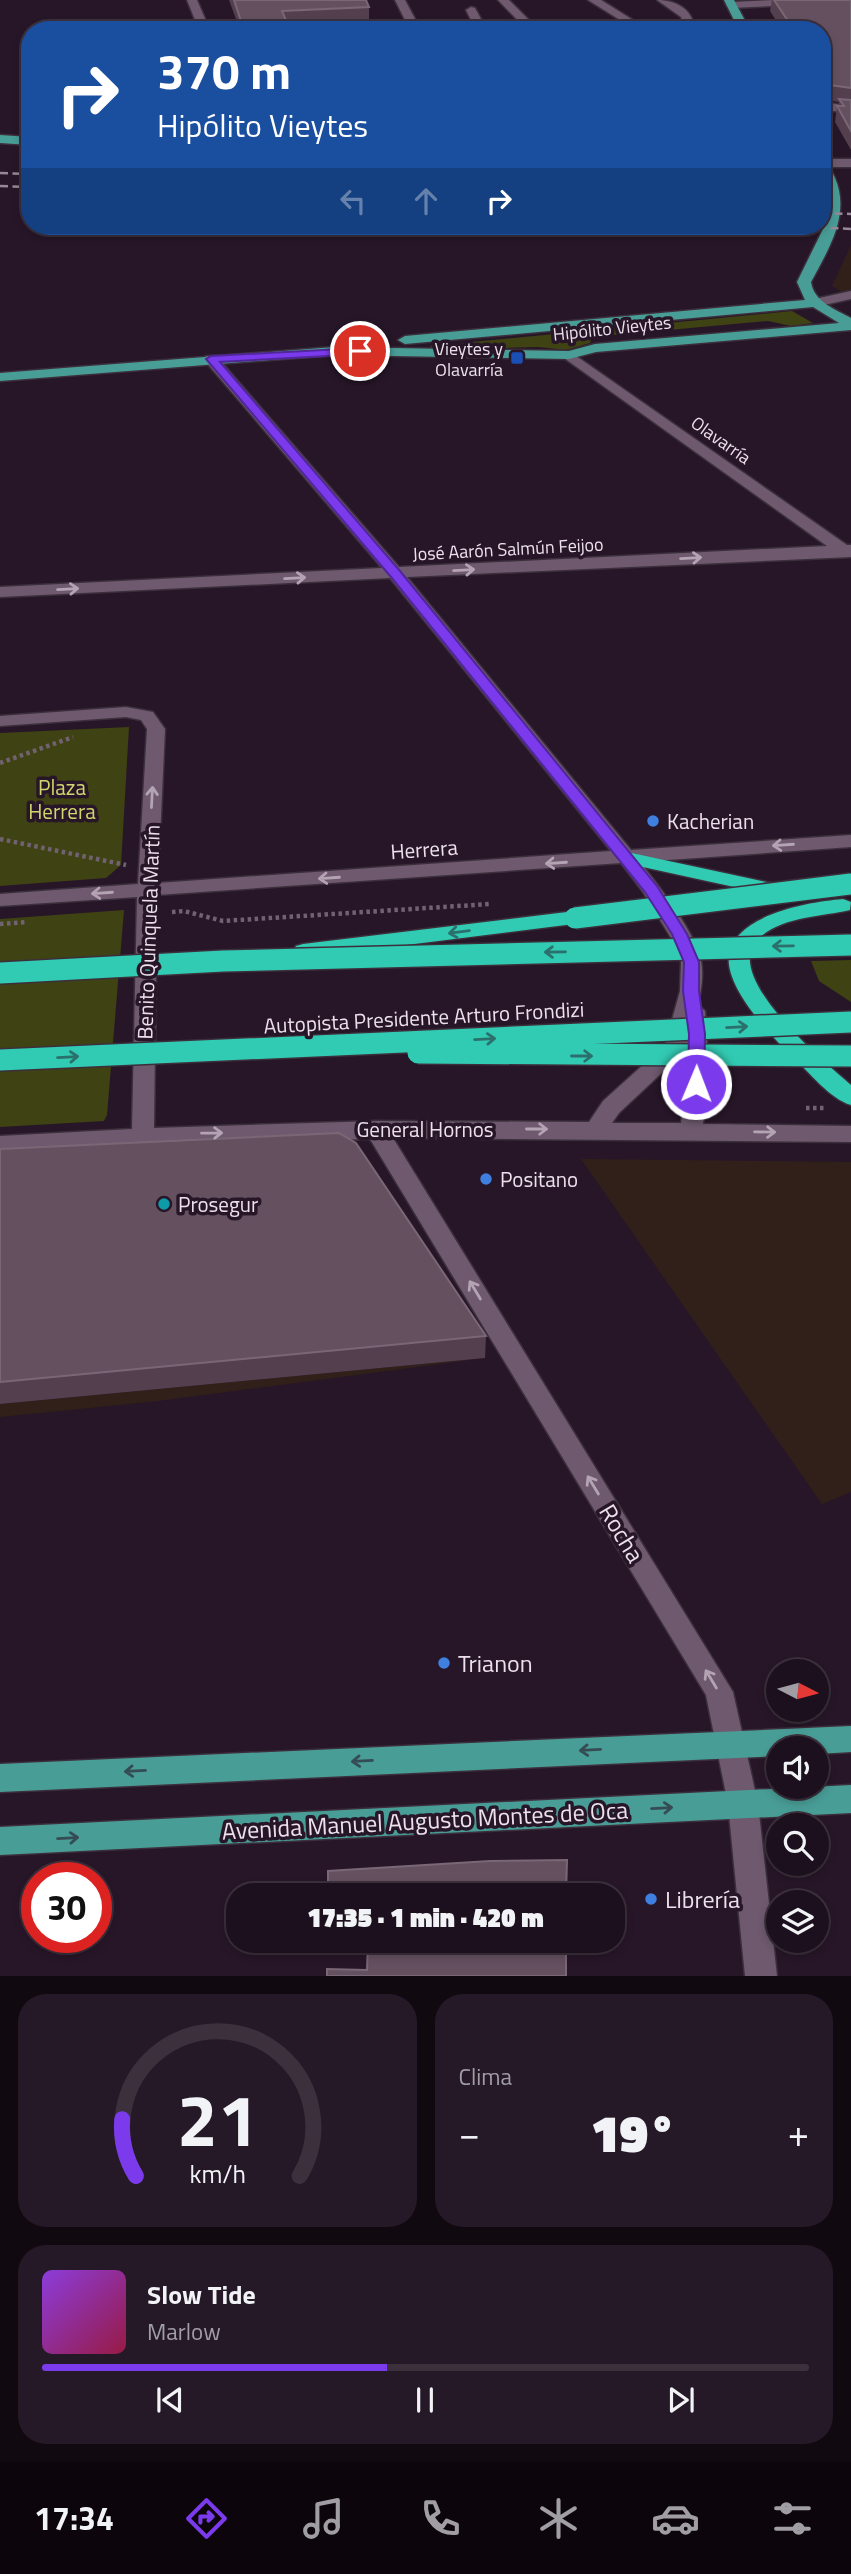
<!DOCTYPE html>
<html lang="es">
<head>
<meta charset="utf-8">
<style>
  body { margin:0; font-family:"Titillium Web",sans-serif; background:#251927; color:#f1f3f6; height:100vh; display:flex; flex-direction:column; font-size:26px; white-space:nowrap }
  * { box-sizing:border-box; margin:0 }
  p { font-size:23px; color:#a09da4 }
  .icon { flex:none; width:38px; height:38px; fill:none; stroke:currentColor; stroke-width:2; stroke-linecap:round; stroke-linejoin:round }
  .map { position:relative; height:1976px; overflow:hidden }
  .details { display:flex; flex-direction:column; gap:18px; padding:18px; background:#100910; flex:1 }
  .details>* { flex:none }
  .banner { position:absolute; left:21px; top:21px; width:810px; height:214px; border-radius:28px; box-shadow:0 4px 10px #0003,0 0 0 2px #3b303c; background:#1a4fa0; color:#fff; overflow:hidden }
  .needle { width:46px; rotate:96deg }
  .controls { position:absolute; left:766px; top:1659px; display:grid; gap:14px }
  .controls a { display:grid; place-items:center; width:63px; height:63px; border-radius:50%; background:#1d101e; box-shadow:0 4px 10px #0003,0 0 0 2px #3b303c; font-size:35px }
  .speed { position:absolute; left:21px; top:1862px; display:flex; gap:14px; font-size:35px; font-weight:700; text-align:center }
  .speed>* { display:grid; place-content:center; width:91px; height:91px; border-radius:50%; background:#1d101e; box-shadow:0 4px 10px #0003,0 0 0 2px #3b303c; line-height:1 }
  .speed .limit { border:10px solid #d22; background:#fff; color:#111 }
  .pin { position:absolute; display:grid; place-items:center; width:60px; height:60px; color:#fff; margin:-30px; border:4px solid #fff; border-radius:50%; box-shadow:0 2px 7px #0007 }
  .me { position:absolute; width:77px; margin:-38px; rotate:1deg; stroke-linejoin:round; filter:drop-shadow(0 0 5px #0008) }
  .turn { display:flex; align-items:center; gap:24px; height:147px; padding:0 21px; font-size:32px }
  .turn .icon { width:91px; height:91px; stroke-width:2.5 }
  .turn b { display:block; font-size:49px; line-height:60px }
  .lanes { display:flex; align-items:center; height:66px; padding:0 21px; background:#0003; justify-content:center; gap:35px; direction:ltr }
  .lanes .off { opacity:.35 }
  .big { font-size:52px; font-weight:800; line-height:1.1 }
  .details .card { flex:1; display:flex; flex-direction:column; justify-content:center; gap:10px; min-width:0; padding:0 24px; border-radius:28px; background:#251927 }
  .details .dial { align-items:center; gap:0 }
  .dial svg { height:182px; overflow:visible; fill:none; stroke:#3b303c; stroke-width:7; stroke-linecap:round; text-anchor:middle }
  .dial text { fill:#f1f3f6; stroke:none }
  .song { display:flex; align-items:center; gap:21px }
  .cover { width:84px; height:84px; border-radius:10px; background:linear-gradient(135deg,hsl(270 70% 55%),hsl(340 70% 35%)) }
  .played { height:7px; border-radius:4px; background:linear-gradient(90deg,#7c3aed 45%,#3b303c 45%) }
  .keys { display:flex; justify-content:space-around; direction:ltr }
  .heat { display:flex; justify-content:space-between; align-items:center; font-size:38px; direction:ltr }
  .details .tiles { flex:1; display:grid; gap:18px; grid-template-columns:1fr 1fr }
  .card:last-child { grid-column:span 2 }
  .trip { position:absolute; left:226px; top:1883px; width:399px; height:70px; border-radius:28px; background:#1d101e; box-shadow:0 4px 10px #0003,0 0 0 2px #3b303c; font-weight:800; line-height:70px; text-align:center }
  .tabs { display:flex; height:112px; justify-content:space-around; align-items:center; background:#0c060c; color:#a09da4 }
  .tabs .icon { width:49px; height:49px }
  .tabs .selected { color:#7c3aed }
  .tabs b { font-size:32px; color:#f1f3f6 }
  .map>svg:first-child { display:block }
  .industrial { fill:#312019 }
  .green { fill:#3f4213 }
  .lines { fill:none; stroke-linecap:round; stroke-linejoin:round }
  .minor-casing { stroke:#3c2f3c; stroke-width:3 }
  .major-casing { stroke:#3c2f3c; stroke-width:3 }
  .highway-casing { stroke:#3c2f3c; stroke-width:3 }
  .path { stroke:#716271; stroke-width:4.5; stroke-dasharray:3.5 3.5; stroke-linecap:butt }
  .minor { fill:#6e596e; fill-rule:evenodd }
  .major { fill:#499d97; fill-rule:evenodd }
  .highway { fill:#31cab2; fill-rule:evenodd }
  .rail { stroke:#968896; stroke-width:2.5; stroke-dasharray:8 4.5; stroke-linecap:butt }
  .highway-bridge-casing { stroke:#3c2f3c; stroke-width:24; stroke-linecap:butt }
  .highway-bridge { stroke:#31cab2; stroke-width:21 }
  .wall { fill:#543f4f }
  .building { fill:#655060; stroke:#7a6776; stroke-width:2 }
  .oneway { stroke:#b3a3b3 }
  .oneway2 { stroke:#2c706d }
  .oneway3 { stroke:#354c54 }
  .route { fill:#7c3aed; stroke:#51269a; stroke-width:2 }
  .transit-dot { fill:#1a4fb4; stroke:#271628; stroke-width:2.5 }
  .shop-dot { fill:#3f7fe0; stroke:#271628; stroke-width:2.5 }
  .culture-dot { fill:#0f9aa8; stroke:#271628; stroke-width:2.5 }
  .labels { text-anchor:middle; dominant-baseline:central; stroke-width:7; stroke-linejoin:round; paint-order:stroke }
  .far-street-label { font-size:18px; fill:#ece0ec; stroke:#271628 }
  .far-poi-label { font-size:18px; fill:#ece0ec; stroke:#271628; text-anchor:end }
  .park-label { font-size:21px; fill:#d0d66d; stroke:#271628 }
  .poi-label { font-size:21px; fill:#ece0ec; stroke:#271628; text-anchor:start }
  .street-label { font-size:21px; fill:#ece0ec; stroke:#271628 }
  .near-street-label { font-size:24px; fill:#ece0ec; stroke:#271628 }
  .near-poi-label { font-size:24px; fill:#ece0ec; stroke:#271628; text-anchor:start }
</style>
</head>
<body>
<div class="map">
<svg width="851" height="1976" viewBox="0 0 851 1976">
  <rect width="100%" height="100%" fill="#271628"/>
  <g class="industrial">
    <polygon points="851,245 851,297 832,286"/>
    <polygon points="581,1159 851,1162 851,1492 822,1504"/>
    <polygon points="485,1358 158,1401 0,1417 0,1404"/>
  </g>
  <g class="green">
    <polygon points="792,311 813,323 791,326 768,321 592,337 590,343 566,350 538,347 434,350 430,346"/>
    <polygon points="129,727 121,865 106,878 0,886 0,733"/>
    <polygon points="124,910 107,1115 104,1121 0,1127 0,919"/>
    <polygon points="851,960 851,1002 819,981 811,961"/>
  </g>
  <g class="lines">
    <g class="minor-casing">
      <g id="minor">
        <polygon points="187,0 197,0 210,30 199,30"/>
        <polygon points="395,0 405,0 421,30 410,30"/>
        <polygon points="498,0 509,0 539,30 527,30"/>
        <polygon points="588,0 601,0 649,30 636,30"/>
        <path d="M657 0C676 0 693 9 695 30H684L681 17Z"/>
        <polygon points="774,0 778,3 773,6 731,8 726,5 731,2"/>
        <polygon points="471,7 475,8 487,30 476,30 466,10"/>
        <polygon points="822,102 851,106 851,114 822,109"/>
        <rect x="822" y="159" width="29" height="8"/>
        <polygon points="851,291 851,299 815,307 808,303 810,300"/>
        <path d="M569 351 847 545H851V557L407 577 631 850 851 835V847L640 862C658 885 696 933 701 961 704 975 701 991 698 1005L705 1011 709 1072 703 1124 851 1126V1142L393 1138 733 1692 758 1804 777 1976H745L728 1804 706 1695 370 1139 213 1142 0 1152V1136L132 1129 137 897 0 906V894L138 884 147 729 141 720 126 717 0 726V716L126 707 153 712 165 729 158 883 611 851 390 578 0 597V587L382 568 206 362 204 359 206 356H216L399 567 827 546 564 358 562 355 564 352ZM621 863 643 892 676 946 681 962 680 991 665 1045 603 1101 589 1122 376 1121 154 1128 157 895ZM686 1046V1087L681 1123H612L619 1113 683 1053Z"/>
      </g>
    </g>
    <g class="major-casing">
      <g id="major">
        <polygon points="724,0 734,0 750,30 739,30"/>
        <polygon points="0,135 30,137 30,145 0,143"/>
        <path d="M822 161C829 165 832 171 835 178 851 215 828 250 811 282 814 302 835 309 851 318V330L596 352 569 359 334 355 0 381V373L334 347 569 351 595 344 839 323 813 307 405 344 398 340 405 336 805 300 797 282 825 225 827 197 822 179Z"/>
        <polygon points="851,1726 851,1752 817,1754 817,1748 779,1748 779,1756 0,1792 0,1764"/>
        <polygon points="851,1785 851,1813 0,1855 0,1827"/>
      </g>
    </g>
    <g class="highway-casing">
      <g id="highway">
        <polygon points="627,852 780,885 787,886 790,891 787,896 780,897 620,862 617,858 620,854"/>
        <path d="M843 899 851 902 850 910C820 917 784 916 759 938 718 975 826 1063 851 1085V1105C830 1099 809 1072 793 1057 772 1037 724 987 729 955 736 914 809 902 843 899Z"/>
        <polygon points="575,911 582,913 585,918 582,923 303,958 296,956 293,951 296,946 303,944"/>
      </g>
    </g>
    <g class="path">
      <polyline points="0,763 73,737"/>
      <polyline points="0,839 126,865"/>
      <polyline points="172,912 184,911 223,921 490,904"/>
      <polyline points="0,924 27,922"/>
      <polyline points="806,1108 826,1108"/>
    </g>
    <use href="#minor" class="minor"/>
    <use href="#major" class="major"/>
    <use href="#highway" class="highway"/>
    <g class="rail">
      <polyline points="0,173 30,174"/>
      <polyline points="0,186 30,187"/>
      <polyline points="822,213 851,214"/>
      <polyline points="793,226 851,229"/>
    </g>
    <g class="highway-bridge-casing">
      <g id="highway-bridge">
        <polyline points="575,918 851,884"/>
        <polyline points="0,973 223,961 851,945"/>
        <polyline points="418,1053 851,1056"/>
        <polyline points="0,1060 851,1022"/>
      </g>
    </g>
    <use href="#highway-bridge" class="highway-bridge"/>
  </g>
  <g class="wall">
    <polygon points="229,0 366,0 369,7 369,22 289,26 290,30 240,30"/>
    <polygon points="772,0 851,0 851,150 835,122 837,106 838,106 839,102 828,100 822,92 822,30 782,30 770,11"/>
    <polygon points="0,1149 486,1336 485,1358 0,1404"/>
    <polygon points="329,1941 566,1941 367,1970 368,1942 329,1942"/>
  </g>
  <g class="building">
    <polygon points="234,0 366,0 369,7 282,11 290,30 244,30"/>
    <polygon points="774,0 851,0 851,88 830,85 822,73 822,30 794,30"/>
    <polygon points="839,99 851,100 851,131 837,106 844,106"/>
    <polygon points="339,1133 356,1143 486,1336 0,1382 0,1149"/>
    <polygon points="567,1860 566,1895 328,1895 328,1871 490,1861"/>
    <polygon points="368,1941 566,1941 566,1976 327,1976 327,1969 367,1970"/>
  </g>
  <defs><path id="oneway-shaft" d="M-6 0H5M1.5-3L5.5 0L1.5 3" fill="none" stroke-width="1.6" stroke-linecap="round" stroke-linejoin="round" transform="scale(1.75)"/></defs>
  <g class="oneway">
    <use href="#oneway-shaft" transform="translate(691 558) rotate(-3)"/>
    <use href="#oneway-shaft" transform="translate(464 570) rotate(-3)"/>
    <use href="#oneway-shaft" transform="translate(295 578) rotate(-3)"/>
    <use href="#oneway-shaft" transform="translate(68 589) rotate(-3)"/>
    <use href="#oneway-shaft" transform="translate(152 797) rotate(-87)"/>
    <use href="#oneway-shaft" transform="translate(783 845) rotate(176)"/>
    <use href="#oneway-shaft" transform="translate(556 863) rotate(176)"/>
    <use href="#oneway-shaft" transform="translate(329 878) rotate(176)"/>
    <use href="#oneway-shaft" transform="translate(102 893) rotate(176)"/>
    <use href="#oneway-shaft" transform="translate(537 1129)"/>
    <use href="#oneway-shaft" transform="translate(765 1132) rotate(1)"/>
    <use href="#oneway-shaft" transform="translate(212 1133) rotate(-1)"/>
    <use href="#oneway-shaft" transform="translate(475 1290) rotate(-121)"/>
    <use href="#oneway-shaft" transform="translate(593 1485) rotate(-121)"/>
    <use href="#oneway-shaft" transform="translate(711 1679) rotate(-121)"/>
  </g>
  <g class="oneway2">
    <use href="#oneway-shaft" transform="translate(459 932) rotate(173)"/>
    <use href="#oneway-shaft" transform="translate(783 946) rotate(179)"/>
    <use href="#oneway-shaft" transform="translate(555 952) rotate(179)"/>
    <use href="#oneway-shaft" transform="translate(737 1027) rotate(-3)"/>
    <use href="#oneway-shaft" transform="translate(485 1039) rotate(-3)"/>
    <use href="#oneway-shaft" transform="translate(582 1056)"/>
    <use href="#oneway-shaft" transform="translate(68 1057) rotate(-3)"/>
  </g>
  <g class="oneway3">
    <use href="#oneway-shaft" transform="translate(590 1750) rotate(177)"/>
    <use href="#oneway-shaft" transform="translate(362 1761) rotate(177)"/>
    <use href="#oneway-shaft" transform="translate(135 1771) rotate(177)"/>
    <use href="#oneway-shaft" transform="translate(662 1808) rotate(-3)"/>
    <use href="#oneway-shaft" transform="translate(68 1838) rotate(-3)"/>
  </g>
  <polygon class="route" points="360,348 364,349 364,354 220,362 400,571 657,886 687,934 699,962 699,991 705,1034 704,1084 702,1088 696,1090 688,1084 689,1034 683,991 684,962 672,934 645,892 391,577 206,359 211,356"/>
  <rect class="transit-dot" x="510" y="351" width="14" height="14" rx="3.5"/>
  <g class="shop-dot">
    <circle cx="653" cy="821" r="7"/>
    <circle cx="486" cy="1179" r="7"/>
    <circle cx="444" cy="1663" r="7"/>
    <circle cx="651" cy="1899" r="7"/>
  </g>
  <circle class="culture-dot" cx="164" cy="1204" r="7"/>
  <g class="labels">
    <g class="far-street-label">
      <text transform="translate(612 328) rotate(-6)">Hipólito Vieytes</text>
      <text transform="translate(721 440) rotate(35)">Olavarría</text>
      <text transform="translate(508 549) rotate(-3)">José Aarón Salmún Feijoo</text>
    </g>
    <g class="far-poi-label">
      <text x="503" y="348">Vieytes y<tspan x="503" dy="21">Olavarría</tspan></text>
    </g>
    <g class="park-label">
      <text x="62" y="787">Plaza<tspan x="62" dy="24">Herrera</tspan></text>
    </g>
    <g class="poi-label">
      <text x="667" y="821">Kacherian</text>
      <text x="500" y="1179">Positano</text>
      <text x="178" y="1204">Prosegur</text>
    </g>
    <g class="street-label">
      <text transform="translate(424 849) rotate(-4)">Herrera</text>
      <text transform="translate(148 932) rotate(-88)">Benito Quinquela Martín</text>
      <text transform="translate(424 1017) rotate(-3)">Autopista Presidente Arturo Frondizi</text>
      <text x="425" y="1129">General Hornos</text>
    </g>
    <g class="near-street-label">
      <text transform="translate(622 1533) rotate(59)">Rocha</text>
      <text transform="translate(425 1820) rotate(-3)">Avenida Manuel Augusto Montes de Oca</text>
    </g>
    <g class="near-poi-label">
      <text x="458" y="1663">Trianon</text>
      <text x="665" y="1899">Librería</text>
    </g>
  </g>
</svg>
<div class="controls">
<a><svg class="needle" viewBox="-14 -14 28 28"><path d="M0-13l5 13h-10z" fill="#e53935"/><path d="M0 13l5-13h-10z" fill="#a09da4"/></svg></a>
<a><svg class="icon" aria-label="sound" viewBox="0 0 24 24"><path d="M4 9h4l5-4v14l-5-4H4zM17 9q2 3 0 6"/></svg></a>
<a><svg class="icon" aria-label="search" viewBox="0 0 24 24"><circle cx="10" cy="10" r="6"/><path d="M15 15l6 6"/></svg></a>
<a><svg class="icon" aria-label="layers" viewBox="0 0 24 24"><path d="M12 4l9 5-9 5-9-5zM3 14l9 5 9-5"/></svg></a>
</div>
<div class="speed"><div class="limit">30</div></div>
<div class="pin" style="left:360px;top:351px;background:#d93025"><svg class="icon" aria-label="arrive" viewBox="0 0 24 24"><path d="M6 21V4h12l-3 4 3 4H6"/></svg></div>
<svg class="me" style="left:696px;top:1084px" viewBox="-20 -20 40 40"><circle r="17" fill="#7c3aed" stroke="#fff" stroke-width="3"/><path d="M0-11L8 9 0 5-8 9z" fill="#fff"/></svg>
<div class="trip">17:35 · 1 min · 420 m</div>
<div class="banner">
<div class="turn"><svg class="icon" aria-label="right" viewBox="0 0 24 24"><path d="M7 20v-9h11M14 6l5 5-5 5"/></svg><div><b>370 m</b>Hipólito Vieytes</div></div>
<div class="lanes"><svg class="icon off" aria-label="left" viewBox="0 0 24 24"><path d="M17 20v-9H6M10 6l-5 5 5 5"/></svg><svg class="icon off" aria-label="ahead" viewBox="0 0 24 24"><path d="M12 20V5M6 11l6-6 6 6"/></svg><svg class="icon" aria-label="right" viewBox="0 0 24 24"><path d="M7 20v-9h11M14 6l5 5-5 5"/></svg></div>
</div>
</div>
<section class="details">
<div class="tiles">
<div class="card dial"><svg viewBox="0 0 100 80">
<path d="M14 69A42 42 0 1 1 86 69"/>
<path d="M14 69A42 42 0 0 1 8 44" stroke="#7c3aed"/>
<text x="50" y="56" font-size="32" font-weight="700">21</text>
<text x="50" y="72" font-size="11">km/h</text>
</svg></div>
<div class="card"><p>Clima</p>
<div class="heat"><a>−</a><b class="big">19°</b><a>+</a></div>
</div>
<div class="card">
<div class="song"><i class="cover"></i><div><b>Slow Tide</b><p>Marlow</p></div></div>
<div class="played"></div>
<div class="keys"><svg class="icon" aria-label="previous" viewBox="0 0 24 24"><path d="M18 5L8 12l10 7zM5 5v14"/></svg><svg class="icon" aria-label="pause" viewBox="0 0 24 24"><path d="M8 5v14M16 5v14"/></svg><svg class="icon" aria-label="next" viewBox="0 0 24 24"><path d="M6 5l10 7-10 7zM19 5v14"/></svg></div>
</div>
</div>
</section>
<nav class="tabs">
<b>17:34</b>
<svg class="icon selected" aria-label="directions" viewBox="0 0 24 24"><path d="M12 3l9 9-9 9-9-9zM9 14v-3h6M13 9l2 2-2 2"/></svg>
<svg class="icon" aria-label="music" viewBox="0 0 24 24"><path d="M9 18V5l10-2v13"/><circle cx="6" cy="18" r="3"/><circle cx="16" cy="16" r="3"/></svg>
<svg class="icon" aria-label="phone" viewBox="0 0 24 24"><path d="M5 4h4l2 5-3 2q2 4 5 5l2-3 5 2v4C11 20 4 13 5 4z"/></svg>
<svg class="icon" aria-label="climate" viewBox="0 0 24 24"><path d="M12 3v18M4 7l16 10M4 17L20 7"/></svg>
<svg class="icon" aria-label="car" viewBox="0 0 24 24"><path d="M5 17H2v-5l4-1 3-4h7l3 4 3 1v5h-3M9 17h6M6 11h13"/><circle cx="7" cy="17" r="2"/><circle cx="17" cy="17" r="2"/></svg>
<svg class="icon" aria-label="filters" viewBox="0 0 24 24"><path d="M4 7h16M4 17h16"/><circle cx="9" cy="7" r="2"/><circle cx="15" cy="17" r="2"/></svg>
</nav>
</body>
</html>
